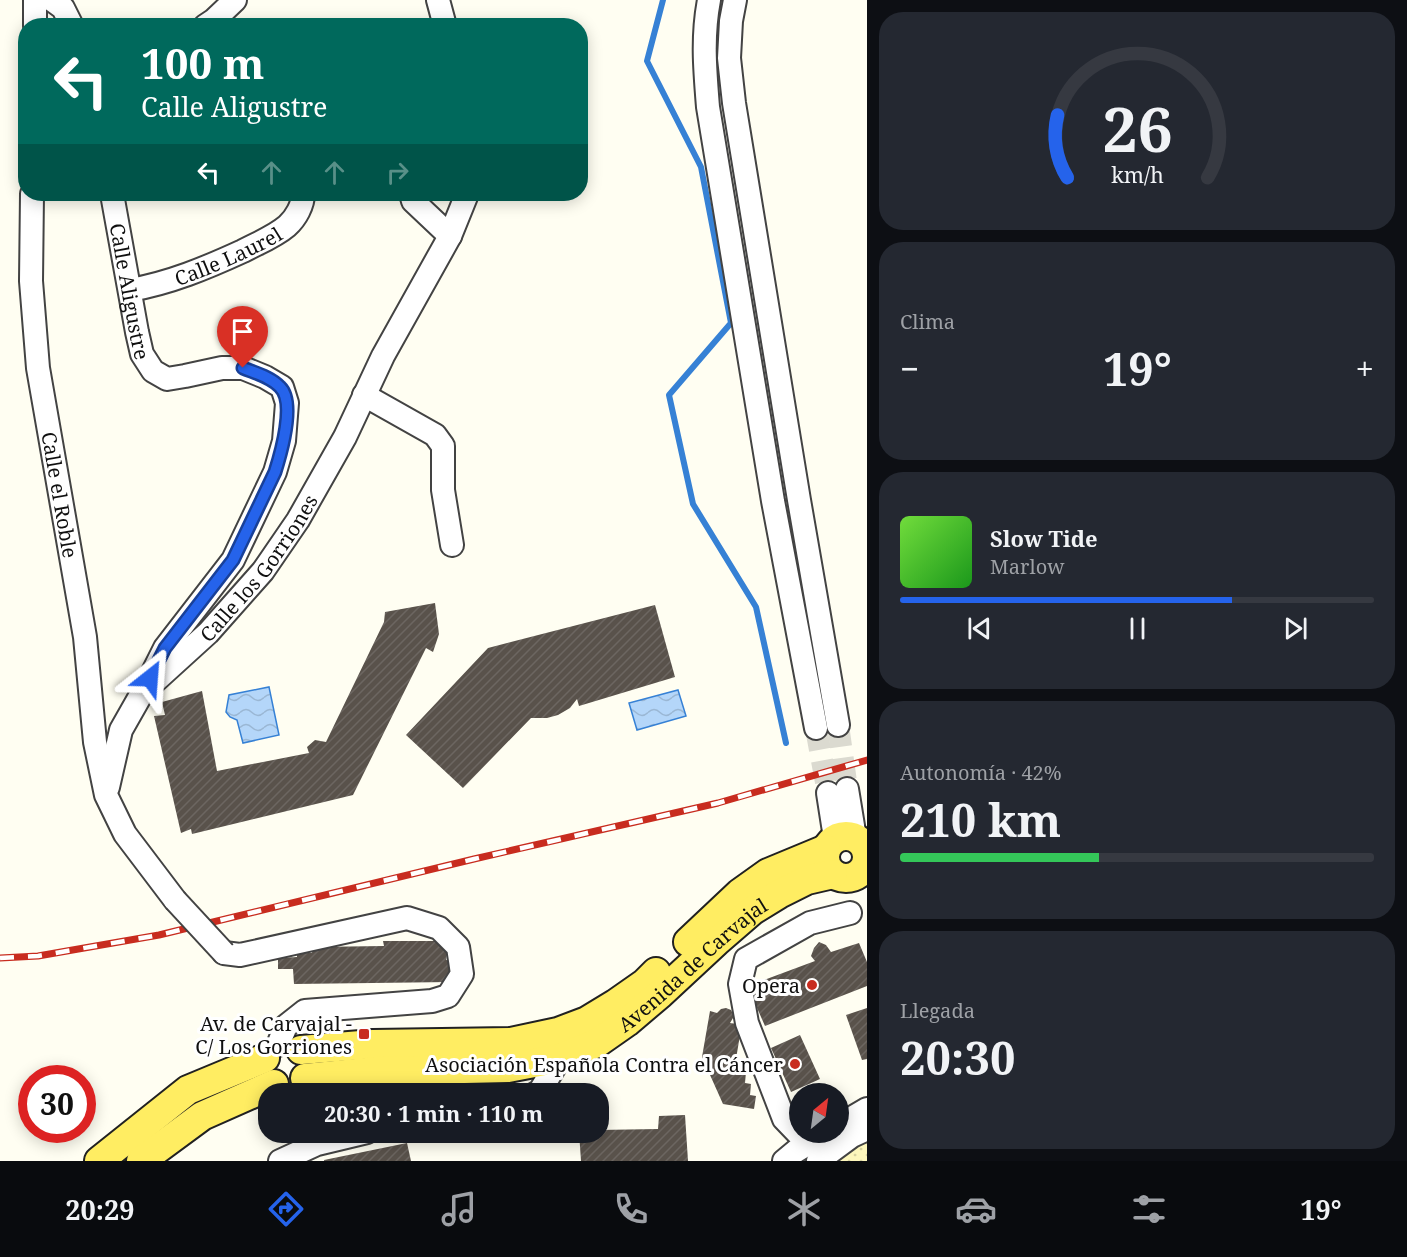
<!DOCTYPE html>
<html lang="es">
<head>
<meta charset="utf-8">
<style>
  body { margin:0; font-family:"Noto Serif",serif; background:#242831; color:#f1f3f6; height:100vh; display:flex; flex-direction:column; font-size:22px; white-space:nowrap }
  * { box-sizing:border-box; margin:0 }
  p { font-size:20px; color:#9ea1a6 }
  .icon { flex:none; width:33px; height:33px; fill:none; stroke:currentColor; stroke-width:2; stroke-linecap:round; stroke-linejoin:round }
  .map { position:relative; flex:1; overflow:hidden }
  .side { display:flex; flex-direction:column; gap:12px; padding:12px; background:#0d0f14; width:540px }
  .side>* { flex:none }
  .banner { position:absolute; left:18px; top:18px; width:570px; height:183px; border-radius:24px; box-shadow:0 3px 15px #0003; background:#00695c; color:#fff; overflow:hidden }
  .needle { width:39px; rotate:29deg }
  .fabs { position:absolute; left:789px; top:1083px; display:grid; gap:12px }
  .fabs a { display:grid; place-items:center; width:60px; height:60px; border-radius:50%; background:#171b24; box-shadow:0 3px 15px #0003; font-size:30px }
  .speed { position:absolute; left:18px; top:1065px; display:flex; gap:12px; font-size:30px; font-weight:700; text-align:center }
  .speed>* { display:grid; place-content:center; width:78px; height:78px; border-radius:50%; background:#171b24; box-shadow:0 3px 15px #0003; line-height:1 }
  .speed .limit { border:9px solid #d22; background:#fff; color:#111 }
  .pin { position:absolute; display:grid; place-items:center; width:51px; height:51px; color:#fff; margin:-62px -26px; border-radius:50% 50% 50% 0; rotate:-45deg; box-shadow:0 0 6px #0007 }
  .pin .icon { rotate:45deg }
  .me { position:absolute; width:66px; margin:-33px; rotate:28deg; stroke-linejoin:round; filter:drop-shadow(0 0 4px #0008) }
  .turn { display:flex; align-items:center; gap:21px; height:126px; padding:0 24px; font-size:27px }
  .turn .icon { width:78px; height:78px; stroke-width:2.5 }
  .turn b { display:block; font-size:42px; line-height:51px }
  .lanes { display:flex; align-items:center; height:57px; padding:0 24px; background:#0003; justify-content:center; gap:30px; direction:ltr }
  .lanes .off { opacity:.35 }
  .big { font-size:45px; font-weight:700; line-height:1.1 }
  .side .tile { flex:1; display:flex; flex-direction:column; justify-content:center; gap:9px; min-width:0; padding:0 21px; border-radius:24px; background:#242831 }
  .side .dial { align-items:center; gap:0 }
  .dial svg { height:156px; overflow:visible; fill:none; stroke:#363941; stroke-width:7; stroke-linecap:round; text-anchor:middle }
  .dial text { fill:#f1f3f6; stroke:none }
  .song { display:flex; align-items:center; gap:18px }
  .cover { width:72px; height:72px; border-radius:9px; background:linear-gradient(135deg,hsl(100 70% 55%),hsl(120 70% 35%)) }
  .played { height:6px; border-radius:3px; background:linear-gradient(90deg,#2563eb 70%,#363941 70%) }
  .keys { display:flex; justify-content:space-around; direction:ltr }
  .heat { display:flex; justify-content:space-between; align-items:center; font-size:33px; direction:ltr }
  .charge { height:9px; border-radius:4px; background:linear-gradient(90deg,#34c759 42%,#363941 0) }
  .trip { position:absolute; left:258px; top:1083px; width:351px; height:60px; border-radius:24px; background:#171b24; box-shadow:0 3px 15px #0003; font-weight:700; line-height:60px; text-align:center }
  .tabs { display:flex; height:96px; justify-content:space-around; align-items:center; background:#090b0e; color:#9ea1a6 }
  .tabs .icon { width:42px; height:42px }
  .tabs .current { color:#2563eb }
  .tabs b { font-size:27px; color:#f1f3f6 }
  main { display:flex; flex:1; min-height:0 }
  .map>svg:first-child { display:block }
  .sand { fill:url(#sand-dots) }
  .water { fill:url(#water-waves); stroke:#3681d5; stroke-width:1.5 }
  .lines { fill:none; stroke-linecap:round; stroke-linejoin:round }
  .stream { stroke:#3681d5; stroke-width:6 }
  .building { fill:url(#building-hatch) }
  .minor-tunnel { stroke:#dbdad0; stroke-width:22; stroke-dasharray:22 11; stroke-linecap:butt }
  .minor-casing { stroke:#434343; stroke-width:26 }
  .major-casing { stroke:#212121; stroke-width:32 }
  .minor { stroke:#fff; stroke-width:22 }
  .major { stroke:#ffed62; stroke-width:28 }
  .rail-casing { stroke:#c82c1f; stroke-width:7 }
  .rail { stroke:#fff; stroke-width:4.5; stroke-dasharray:14; stroke-linecap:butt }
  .minor-bridge-casing { stroke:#434343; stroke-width:26; stroke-linecap:butt }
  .minor-bridge { stroke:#fff; stroke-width:22 }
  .route-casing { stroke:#184099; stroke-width:15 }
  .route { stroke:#2563eb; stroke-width:10 }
  .poi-dot { fill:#c82c1f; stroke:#fff; stroke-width:2 }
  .labels { text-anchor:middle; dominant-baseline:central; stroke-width:6; stroke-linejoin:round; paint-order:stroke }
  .street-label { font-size:20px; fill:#101010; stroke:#fff }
  .poi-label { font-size:20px; fill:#101010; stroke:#fff; text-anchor:end }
</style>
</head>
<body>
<main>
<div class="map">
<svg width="867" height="1161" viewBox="0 0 867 1161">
  <defs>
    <pattern id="sand-dots" width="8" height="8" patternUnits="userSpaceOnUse" patternTransform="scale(1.5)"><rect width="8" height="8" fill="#fdf7bc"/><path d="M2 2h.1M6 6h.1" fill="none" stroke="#d8d3a1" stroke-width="1.8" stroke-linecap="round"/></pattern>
    <pattern id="water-waves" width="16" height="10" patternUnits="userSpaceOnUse" patternTransform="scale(1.5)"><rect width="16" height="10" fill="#b4d6f9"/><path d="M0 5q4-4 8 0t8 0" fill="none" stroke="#9ab7d4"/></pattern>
    <pattern id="building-hatch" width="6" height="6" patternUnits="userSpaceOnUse" patternTransform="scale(1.5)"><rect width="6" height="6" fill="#59524b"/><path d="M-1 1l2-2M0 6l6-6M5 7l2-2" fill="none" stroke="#6c6661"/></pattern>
  </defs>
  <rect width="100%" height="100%" fill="#fffef2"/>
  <polygon class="sand" points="867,1139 867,1161 834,1161"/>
  <g class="water">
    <polygon points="269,687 279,735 243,743 237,720 230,717 226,712 229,695"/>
    <polygon points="678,690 686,716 637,730 629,703"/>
  </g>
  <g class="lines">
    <polyline class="stream" points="663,0 647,61 701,167 731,323 669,395 693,504 756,607 786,743"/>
  </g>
  <g class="building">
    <polygon points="435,603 439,634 433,652 426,648 353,795 192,834 191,829 181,833 154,716 165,715 162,702 202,691 217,771 309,753 307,747 315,740 326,742 384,622 385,612"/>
    <polygon points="655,605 675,677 579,706 577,699 570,708 558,715 547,718 531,718 463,788 406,735 488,648"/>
    <polygon points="383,941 438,941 447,952 446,960 453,961 451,982 294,984 293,969 278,969 278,958 297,957 297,952 312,953 313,947 384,946"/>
    <polygon points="819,942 826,945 831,952 859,943 867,962 867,986 765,1026 750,992 759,988 756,983 815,961 811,956 814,948"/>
    <polygon points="726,1008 731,1010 733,1014 733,1018 730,1023 738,1024 740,1035 736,1059 741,1060 740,1071 746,1072 745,1083 751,1084 750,1095 756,1096 754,1109 723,1104 702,1057 710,1011 717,1013 721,1009"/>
    <polygon points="867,1008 867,1059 862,1060 846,1015"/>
    <polygon points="800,1035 820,1079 791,1092 771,1048"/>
    <polygon points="685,1115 688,1161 581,1161 579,1132 598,1132 598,1130 658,1129 659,1116"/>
    <polygon points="407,1143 411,1161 324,1161 324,1160"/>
  </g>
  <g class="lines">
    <g class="minor-tunnel">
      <polyline points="838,725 847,789"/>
      <polyline points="816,728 828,793"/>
    </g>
    <g class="minor-casing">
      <g id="minor">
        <polyline points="52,0 63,8 72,26"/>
        <polyline points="438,0 445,26"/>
        <path d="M709 0C702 37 705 70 708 107L773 501 816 728"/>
        <polyline points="735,0 731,21 729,58 734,103 799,500 838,725"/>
        <polyline points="35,26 35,0"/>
        <polyline points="205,26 214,20 235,0"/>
        <path id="s1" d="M32 194 31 281 38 368 85 637 95 742 106 795 125 834 175 900"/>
        <path id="s2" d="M112 194 137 332 142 354 153 371 167 379 185 376 222 368H243L265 377 282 387 287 403 284 441 275 472 233 560 165 648 150 678"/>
        <polyline points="411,194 413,201 450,236"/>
        <path id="s3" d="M130 290C170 283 206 268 243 251 258 243 274 237 287 226 296 218 303 205 303 194"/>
        <polyline points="364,395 435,435 443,446 443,490 452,545"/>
        <path id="s4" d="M108 787 121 730 142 693 208 633 263 571 298 520 345 437 383 356 450 236 467 194"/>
        <polyline points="847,789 855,838"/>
        <polyline points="828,793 835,838"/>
        <polyline points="224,953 240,955 407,918 439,928 458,947 462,974 448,996 432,1001 305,1011 286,1026 278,1045"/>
        <polyline points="535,1094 540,1091 560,1058"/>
        <polyline points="838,1126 867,1109"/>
        <polyline points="808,1144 784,1119 747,1023 740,984 746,959 810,923 850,913"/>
        <polyline points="280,1161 317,1144 367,1132"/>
        <polyline points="784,1161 796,1151 827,1132"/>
        <polyline points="818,1161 852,1136 867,1129"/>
      </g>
    </g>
    <g class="major-casing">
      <g id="major">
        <circle cx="846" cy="857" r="21"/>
        <polyline points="688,942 740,893 768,873 826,849"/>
        <polyline points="301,1050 373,1044 511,1042 558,1032 587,1021 615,1004 645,983 656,972"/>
        <path id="s5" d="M305 1078 377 1071 508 1068 560 1058 597 1043 627 1022 660 994 716 942 753 910 779 894 807 880 833 874"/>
        <polyline points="99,1161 188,1090 265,1058"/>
        <polyline points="141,1161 202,1116 274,1084"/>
      </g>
    </g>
    <use href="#minor" class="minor"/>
    <use href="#major" class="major"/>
    <g class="rail-casing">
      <polyline id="rail" points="0,958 38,956 159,935 474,859 718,803 867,760"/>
    </g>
    <use href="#rail" class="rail"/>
    <g class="minor-bridge-casing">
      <polyline id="minor-bridge" points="175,900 224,953"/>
    </g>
    <use href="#minor-bridge" class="minor-bridge"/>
  </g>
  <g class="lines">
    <g class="route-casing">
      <path id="route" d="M150 678 165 648 233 560 275 472C281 453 296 402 280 387 271 377 255 373 243 368"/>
    </g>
    <use href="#route" class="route"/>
  </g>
  <g class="poi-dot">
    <circle cx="812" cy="985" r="6"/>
    <rect x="358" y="1028" width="12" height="12" rx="3"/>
    <circle cx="795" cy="1064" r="6"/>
  </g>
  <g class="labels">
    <g class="street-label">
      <text stroke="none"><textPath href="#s3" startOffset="104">Calle Laurel</textPath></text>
      <text stroke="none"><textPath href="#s2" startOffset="99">Calle Aligustre</textPath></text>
      <text stroke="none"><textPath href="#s1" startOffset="303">Calle el Roble</textPath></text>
      <text stroke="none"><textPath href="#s4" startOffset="273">Calle los Gorriones</textPath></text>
      <text stroke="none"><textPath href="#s5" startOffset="420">Avenida de Carvajal</textPath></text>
    </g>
    <g class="poi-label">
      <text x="800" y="985">Opera</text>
      <text x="352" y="1023">Av. de Carvajal -<tspan x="352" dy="23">C/ Los Gorriones</tspan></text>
      <text x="783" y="1064">Asociación Española Contra el Cáncer</text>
    </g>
  </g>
</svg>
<div class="fabs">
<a><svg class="needle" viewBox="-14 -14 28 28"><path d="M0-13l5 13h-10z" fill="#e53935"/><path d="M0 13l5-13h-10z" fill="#9ea1a6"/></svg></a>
</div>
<div class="speed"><div class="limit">30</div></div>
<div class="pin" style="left:243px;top:368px;background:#d93025"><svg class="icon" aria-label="arrive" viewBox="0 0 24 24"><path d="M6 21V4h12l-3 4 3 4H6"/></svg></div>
<svg class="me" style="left:150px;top:678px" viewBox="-20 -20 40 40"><path d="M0-17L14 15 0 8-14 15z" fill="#2563eb" stroke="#fff" stroke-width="4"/></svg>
<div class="trip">20:30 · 1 min · 110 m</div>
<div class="banner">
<div class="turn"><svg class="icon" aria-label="left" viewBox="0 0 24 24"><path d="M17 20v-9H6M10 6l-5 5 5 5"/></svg><div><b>100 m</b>Calle Aligustre</div></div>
<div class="lanes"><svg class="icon" aria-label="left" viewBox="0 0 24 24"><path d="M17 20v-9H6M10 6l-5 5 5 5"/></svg><svg class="icon off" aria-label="ahead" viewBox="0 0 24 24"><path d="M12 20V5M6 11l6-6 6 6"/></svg><svg class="icon off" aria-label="ahead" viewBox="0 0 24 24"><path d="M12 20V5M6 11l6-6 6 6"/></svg><svg class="icon off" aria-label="right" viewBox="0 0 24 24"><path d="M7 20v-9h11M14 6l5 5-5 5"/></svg></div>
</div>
</div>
<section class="side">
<div class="tile dial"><svg viewBox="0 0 100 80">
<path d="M14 69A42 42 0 1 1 86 69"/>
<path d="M14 69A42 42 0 0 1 9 37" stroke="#2563eb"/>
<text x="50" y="56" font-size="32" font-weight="700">26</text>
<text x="50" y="72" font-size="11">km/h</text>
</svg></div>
<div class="tile"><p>Clima</p>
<div class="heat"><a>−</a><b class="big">19°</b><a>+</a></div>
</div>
<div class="tile">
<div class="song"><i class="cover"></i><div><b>Slow Tide</b><p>Marlow</p></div></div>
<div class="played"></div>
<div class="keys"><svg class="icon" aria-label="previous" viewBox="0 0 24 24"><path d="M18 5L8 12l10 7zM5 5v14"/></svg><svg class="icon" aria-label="pause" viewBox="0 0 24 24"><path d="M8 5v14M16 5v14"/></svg><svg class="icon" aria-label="next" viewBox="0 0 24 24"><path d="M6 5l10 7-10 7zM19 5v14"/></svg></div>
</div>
<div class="tile"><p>Autonomía · 42%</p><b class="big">210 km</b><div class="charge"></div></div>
<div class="tile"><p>Llegada</p><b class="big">20:30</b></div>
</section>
</main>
<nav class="tabs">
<b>20:29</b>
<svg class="icon current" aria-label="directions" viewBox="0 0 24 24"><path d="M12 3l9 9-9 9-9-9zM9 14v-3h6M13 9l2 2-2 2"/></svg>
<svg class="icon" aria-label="music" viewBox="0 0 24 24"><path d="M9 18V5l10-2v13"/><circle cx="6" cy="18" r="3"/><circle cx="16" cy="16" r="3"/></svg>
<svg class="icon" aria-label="phone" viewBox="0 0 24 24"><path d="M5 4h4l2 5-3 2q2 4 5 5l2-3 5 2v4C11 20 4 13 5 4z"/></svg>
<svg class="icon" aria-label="climate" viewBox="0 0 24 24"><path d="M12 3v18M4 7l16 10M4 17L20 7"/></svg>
<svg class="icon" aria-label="car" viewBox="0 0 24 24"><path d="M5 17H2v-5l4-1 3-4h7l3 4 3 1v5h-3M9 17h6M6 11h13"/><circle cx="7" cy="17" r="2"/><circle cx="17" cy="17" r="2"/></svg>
<svg class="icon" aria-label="filters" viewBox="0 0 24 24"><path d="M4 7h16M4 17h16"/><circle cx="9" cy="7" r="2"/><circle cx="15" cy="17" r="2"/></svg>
<b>19°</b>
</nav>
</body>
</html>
